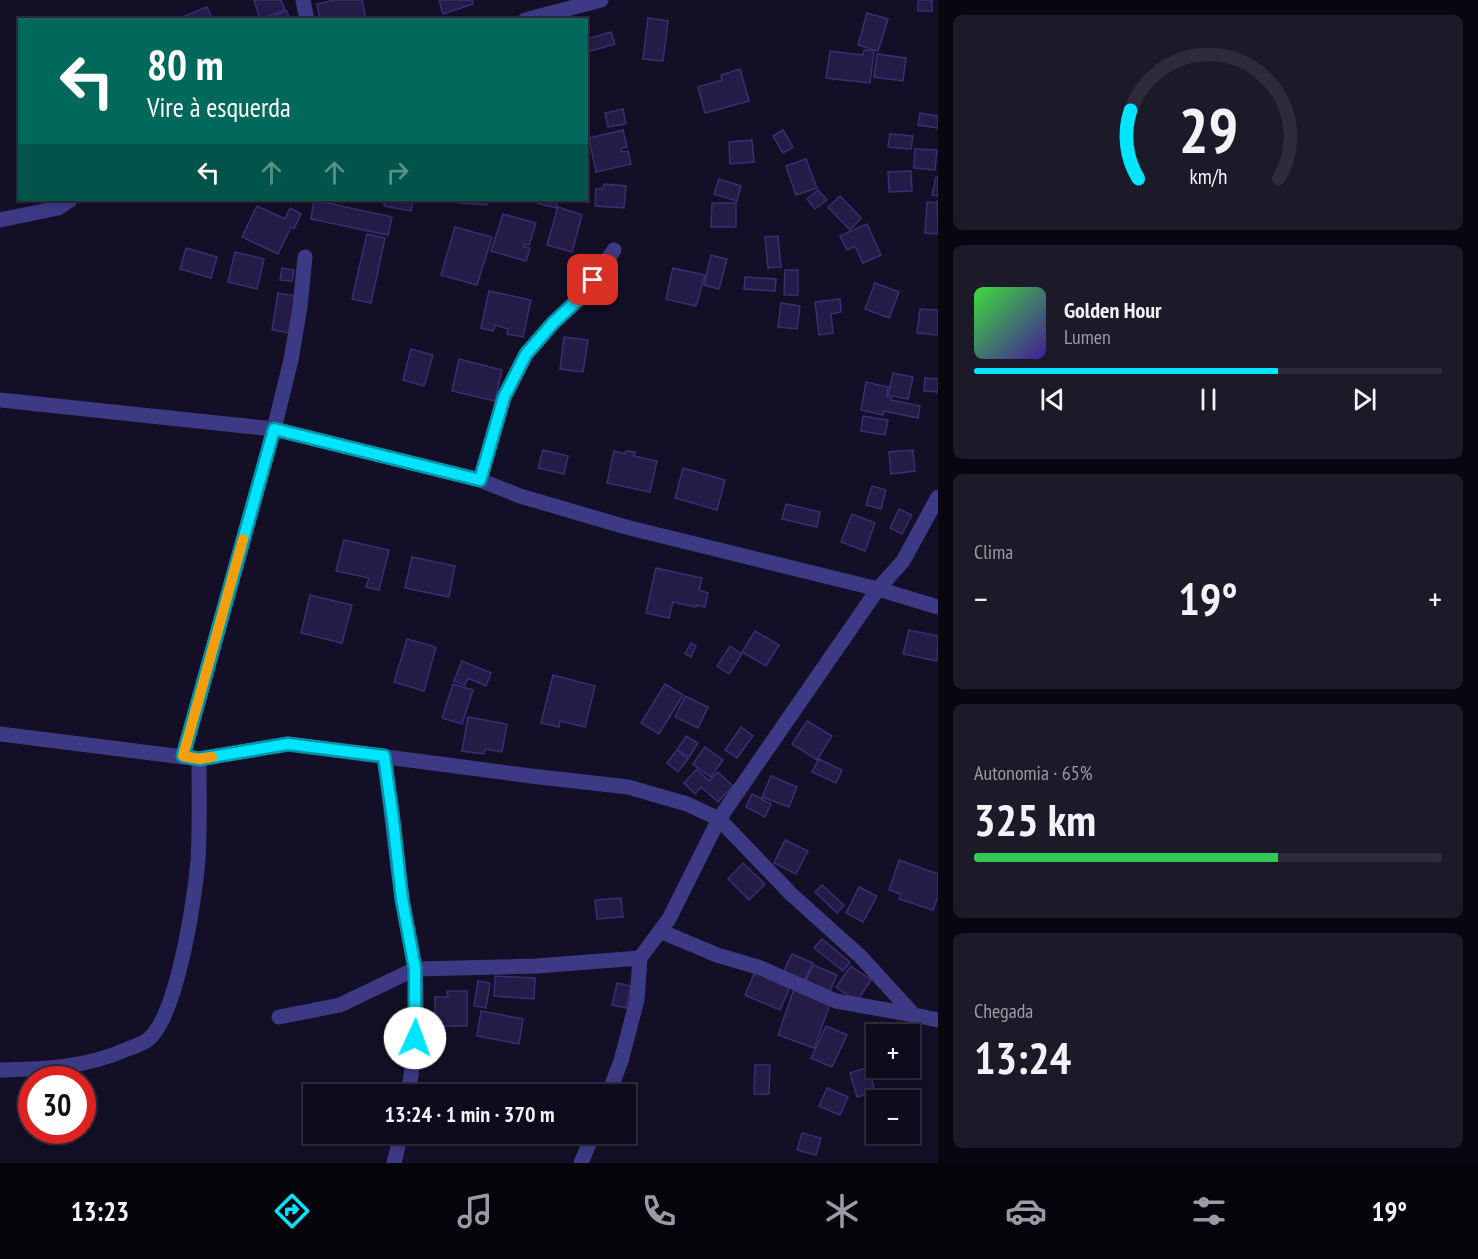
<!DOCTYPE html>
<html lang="pt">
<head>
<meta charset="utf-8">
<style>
  body { margin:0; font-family:"PT Sans Narrow",sans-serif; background:#1c1929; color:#f1f3f6; height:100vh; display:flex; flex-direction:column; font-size:22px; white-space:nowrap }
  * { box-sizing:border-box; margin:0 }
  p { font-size:20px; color:#9b9ba3 }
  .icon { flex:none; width:33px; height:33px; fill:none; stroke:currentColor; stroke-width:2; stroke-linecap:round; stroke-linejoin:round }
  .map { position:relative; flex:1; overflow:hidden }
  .drawer { display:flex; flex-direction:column; gap:15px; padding:15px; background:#08060f; width:540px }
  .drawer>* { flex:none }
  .top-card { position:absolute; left:18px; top:18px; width:570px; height:183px; border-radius:0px; box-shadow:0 3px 9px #0003,0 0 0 2px #2e2b3b; background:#00695c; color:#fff; overflow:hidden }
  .fabs { position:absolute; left:866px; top:1024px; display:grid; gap:12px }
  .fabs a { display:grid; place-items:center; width:54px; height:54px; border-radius:0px; background:#0e0b1c; box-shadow:0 3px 9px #0003,0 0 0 2px #2e2b3b; font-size:30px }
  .speed { position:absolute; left:18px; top:1066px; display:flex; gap:12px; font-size:30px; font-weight:700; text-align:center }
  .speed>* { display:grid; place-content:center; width:78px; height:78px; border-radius:50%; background:#0e0b1c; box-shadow:0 3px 9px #0003,0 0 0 2px #2e2b3b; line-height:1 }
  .speed .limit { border:9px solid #d22; background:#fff; color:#111 }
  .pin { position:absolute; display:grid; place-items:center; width:51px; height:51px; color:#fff; margin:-26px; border-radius:12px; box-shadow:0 3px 9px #0006 }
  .me { position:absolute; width:66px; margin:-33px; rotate:2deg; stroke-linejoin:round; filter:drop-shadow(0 0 4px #0008) }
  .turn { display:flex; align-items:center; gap:21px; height:126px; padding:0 30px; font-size:27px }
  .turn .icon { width:78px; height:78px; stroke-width:2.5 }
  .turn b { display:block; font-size:42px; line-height:51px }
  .lanes { display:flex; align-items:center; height:57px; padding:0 30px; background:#0003; justify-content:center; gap:30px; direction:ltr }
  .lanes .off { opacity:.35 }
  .big { font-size:45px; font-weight:800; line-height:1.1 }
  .drawer .widget { flex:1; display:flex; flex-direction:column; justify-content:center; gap:9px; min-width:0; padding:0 21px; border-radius:9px; background:#1c1929 }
  .drawer .dial { align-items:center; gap:0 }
  .dial svg { height:156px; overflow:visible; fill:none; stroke:#2e2b3b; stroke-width:7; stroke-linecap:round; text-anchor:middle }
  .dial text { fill:#f1f3f6; stroke:none }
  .song { display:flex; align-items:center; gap:18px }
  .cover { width:72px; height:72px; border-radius:9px; background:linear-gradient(135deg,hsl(120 70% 55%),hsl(260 70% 35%)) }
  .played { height:6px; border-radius:3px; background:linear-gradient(90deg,#00e5ff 65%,#2e2b3b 65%) }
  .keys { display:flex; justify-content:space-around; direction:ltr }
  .heat { display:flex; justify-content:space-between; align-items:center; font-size:33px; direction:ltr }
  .charge { height:9px; border-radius:4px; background:linear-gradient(90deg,#34c759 65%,#2e2b3b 0) }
  .trip { position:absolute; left:303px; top:1084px; width:333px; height:60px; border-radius:0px; background:#0e0b1c; box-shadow:0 3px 9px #0003,0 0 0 2px #2e2b3b; font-weight:800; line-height:60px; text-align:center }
  .dock { display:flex; height:96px; justify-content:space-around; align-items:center; background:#06040b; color:#9b9ba3 }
  .dock .icon { width:42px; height:42px }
  .dock .selected { color:#00e5ff }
  .dock b { font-size:27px; color:#f1f3f6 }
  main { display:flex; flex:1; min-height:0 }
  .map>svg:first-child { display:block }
  .building { fill:#241b47; stroke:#3b2d73; stroke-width:1.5 }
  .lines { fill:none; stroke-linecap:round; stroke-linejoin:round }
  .minor { stroke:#3d3a85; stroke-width:15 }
  .route-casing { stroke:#0095a6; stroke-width:15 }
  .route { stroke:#00e5ff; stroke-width:10 }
  .slow { stroke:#f59e0b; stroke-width:10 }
</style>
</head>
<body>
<main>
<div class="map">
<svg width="938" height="1163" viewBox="0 0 938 1163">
  <rect width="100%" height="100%" fill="#130f26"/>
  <g class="building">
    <polygon points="254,0 281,0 285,10 260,19"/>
    <polygon points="334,0 362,0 366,20 320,20 317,4"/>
    <polygon points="439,0 472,0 473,4 443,14"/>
    <rect x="918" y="0" width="14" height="11"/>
    <polygon points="207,7 213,20 187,20 185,16"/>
    <polygon points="287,11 290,20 264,20"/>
    <polygon points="867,13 888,19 878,51 858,45"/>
    <polygon points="648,18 668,21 663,61 643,59"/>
    <polygon points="611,32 615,44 590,51 587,39"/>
    <polygon points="864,50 874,51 870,83 826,78 830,51 863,55"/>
    <polygon points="877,54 906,58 903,81 874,77"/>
    <polygon points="740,69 749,101 705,113 698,87 722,80 721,75"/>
    <polygon points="623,109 626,124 608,127 605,113"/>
    <polygon points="920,113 938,116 938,128 918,125"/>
    <polygon points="623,130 627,147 621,148 622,152 628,151 631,164 596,172 589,138"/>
    <polygon points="783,130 793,147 783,153 773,136"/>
    <polygon points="890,134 913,136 911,149 888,147"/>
    <polygon points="752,140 754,162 730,164 729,142"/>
    <polygon points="915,149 937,150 935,170 914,168"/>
    <polygon points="806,159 817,188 796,195 786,166"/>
    <polygon points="911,171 912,191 889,192 888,172"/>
    <polygon points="936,177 938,178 938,196 932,195"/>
    <polygon points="719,179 741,186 737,201 714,194"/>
    <polygon points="604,184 626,186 624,208 595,206 596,189 603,189"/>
    <polygon points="818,190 827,200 815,209 807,199"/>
    <polygon points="840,196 861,218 850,230 828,207"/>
    <polygon points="314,200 392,217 388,235 311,219"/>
    <polygon points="385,200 413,200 411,211 384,206"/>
    <polygon points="460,200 487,200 487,205 459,203"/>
    <polygon points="538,200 558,200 556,208 537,203"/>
    <polygon points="937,200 938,234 925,233 927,202 937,203"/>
    <polygon points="712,203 736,203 736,227 711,227"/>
    <polygon points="257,206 285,219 290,208 301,214 294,229 291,227 278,254 242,237"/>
    <polygon points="558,207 582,215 572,252 547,245"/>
    <polygon points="503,214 536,223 529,245 524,244 524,247 530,248 526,261 491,251"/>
    <polygon points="867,224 881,255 863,263 855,246 847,250 840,236"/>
    <polygon points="455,227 492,237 477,285 441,275"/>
    <polygon points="367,234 385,238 371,303 352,299"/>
    <polygon points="778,236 781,267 768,268 765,237"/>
    <polygon points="186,248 217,257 211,278 180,269"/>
    <polygon points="235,252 264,259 257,289 228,282"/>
    <polygon points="711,255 727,259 719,289 704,285"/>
    <polygon points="282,268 294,270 292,281 280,280"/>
    <polygon points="673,268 705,275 696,306 666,299"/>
    <polygon points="785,270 798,270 798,295 784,295"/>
    <polygon points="745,277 776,279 775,291 744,289"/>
    <polygon points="875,283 899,292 889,318 865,309"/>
    <polygon points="489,291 531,300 523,337 507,334 508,329 495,325 493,331 481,328"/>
    <polygon points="278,293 296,296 290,333 272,330"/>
    <polygon points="840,299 841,312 831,314 833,333 819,335 815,302"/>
    <polygon points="781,303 800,306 797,329 778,327"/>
    <polygon points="920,309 938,310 938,335 917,333"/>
    <polygon points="564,337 588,340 583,372 560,369"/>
    <polygon points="411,349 433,355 424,386 403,380"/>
    <polygon points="459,359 502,370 495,401 452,391"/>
    <polygon points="893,373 913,377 908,399 888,395"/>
    <polygon points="925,378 938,379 938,392 924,391"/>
    <polygon points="866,382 888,387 887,397 892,398 891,400 920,406 918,418 884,411 883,415 861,410"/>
    <polygon points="863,416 888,420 885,435 861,431"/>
    <polygon points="543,450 568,456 564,474 538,468"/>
    <polygon points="913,450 915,471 891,474 889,452"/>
    <polygon points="614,451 625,454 626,451 635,452 634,456 657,461 650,492 607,483"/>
    <polygon points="683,468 725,480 717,510 675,498"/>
    <polygon points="872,486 886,490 881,509 866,505"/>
    <polygon points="786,504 820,512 817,527 782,519"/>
    <polygon points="899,509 912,515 902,534 890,528"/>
    <polygon points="852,514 875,523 865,551 841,542"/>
    <polygon points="344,540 389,550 379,590 366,587 369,578 336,571"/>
    <polygon points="412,557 455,566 449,597 405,588"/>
    <polygon points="656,568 702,578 699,590 708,593 705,607 696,605 696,607 673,602 669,618 646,613"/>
    <polygon points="310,595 352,605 342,643 301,633"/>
    <polygon points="909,630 938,636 937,661 903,654"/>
    <polygon points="755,631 779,645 766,666 742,652"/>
    <polygon points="407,639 436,647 424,691 394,682"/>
    <polygon points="691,643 696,646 691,657 685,654"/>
    <polygon points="730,646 742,654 729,674 717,666"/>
    <polygon points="462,661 491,673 486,686 468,678 465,685 454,681"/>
    <polygon points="553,675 595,686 585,727 560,721 559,727 541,723"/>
    <polygon points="453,684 473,690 462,724 442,718"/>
    <polygon points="665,684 683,695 659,734 641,723"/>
    <polygon points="685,696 708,707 698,728 675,717"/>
    <polygon points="468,717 507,724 502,752 485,749 484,754 462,751"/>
    <polygon points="807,721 832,736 817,760 792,744"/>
    <polygon points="741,727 753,736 737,758 725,750"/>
    <polygon points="686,736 698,743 689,757 677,750"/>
    <polygon points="705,747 723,760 711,777 693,764"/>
    <polygon points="677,750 688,759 678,772 667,763"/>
    <polygon points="819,759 842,770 836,783 812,772"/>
    <polygon points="697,769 709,781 718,772 733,786 718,802 701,787 695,794 684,783"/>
    <polygon points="771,776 797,787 789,807 762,797"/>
    <polygon points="752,794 771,804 765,817 746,807"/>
    <polygon points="785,840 808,851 796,874 774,863"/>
    <polygon points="899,860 938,874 938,896 933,910 899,899 901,894 889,890"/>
    <polygon points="743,863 765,884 749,900 728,879"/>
    <polygon points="822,885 844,905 837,913 815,892"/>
    <polygon points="859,887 877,896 863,922 846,913"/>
    <polygon points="621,898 623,917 597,919 595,900"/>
    <polygon points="822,939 850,962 843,971 814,948"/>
    <polygon points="792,954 813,963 804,981 784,971"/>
    <polygon points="813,965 837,975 829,993 805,982"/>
    <polygon points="851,966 871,980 857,1001 836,987"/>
    <polygon points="755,972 790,987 780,1010 745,995"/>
    <polygon points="495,976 535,978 534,999 494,996"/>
    <polygon points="478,981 490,983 486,1008 474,1006"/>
    <polygon points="617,983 631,986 626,1008 612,1005"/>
    <polygon points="794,989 831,1002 814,1048 778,1035"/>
    <polygon points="447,991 467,991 467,1026 435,1026 435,997 448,997"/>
    <polygon points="481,1011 523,1019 519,1044 477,1036"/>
    <polygon points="826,1026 847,1035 832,1067 811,1058"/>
    <polygon points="755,1065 770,1065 769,1094 754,1094"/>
    <polygon points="868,1067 875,1092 857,1097 850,1073"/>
    <polygon points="827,1088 848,1097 840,1115 819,1106"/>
    <polygon points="626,1095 634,1097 630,1111 626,1110"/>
    <polygon points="802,1133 821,1138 816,1155 797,1150"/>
  </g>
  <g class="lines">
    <g class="minor">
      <polyline points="303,0 307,20"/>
      <polyline points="525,20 601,0"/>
      <polyline points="0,220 58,208 70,200"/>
      <polyline points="0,400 274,429 480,480 520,496 626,527 878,589 938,607"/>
      <polyline points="480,480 504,397 526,354 553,323 582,296 614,250"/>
      <polyline points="0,734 199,759 288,744 531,776 628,787 687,804 719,819 791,894 861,957 914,1015 938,1020"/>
      <polyline points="183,756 274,429 291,360 300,307 305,257"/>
      <path d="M384 756C391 804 395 851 402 898 405 922 413 946 415 971 418 1012 415 1054 408 1095"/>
      <polyline points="660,931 717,955 761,968 836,1001 914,1015"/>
      <polyline points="279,1017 340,1005 415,969 537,966 640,958"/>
      <path d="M0 1070C44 1069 84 1068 125 1050 132 1047 140 1045 146 1041 177 1021 195 897 198 860 200 826 199 792 199 759"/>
      <polyline points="608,1095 621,1061 637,1000 640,958 669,919 719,819 878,589 903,561 938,497"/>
      <polyline points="394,1163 401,1134"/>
      <polyline points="581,1163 593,1134"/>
    </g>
  </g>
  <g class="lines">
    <g class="route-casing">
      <polyline id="route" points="415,1038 415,969 402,899 393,820 384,756 288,744 199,759 183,756 274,429 480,480 504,397 526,354 553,323 582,296 593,280"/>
    </g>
    <use href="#route" class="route"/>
    <polyline class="slow" points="212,757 199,759 183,756 243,539"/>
  </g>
</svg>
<div class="fabs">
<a>+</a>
<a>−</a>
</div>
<div class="speed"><div class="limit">30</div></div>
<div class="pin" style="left:593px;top:280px;background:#d93025"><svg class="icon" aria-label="arrive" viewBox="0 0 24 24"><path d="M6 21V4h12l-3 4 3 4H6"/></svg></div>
<svg class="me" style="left:415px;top:1038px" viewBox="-20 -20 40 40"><circle r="19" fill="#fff"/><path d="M0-13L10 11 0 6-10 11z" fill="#00e5ff"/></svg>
<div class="trip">13:24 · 1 min · 370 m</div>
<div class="top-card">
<div class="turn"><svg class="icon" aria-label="left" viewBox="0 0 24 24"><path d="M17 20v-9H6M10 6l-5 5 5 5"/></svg><div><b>80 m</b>Vire à esquerda</div></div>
<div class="lanes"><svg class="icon" aria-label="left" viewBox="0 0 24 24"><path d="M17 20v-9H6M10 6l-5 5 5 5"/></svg><svg class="icon off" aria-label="ahead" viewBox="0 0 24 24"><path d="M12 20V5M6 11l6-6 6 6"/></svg><svg class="icon off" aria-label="ahead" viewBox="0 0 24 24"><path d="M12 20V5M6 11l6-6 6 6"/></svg><svg class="icon off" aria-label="right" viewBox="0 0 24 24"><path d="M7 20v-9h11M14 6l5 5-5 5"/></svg></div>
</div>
</div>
<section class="drawer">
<div class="widget dial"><svg viewBox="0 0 100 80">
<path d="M14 69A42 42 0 1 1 86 69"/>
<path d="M14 69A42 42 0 0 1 10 34" stroke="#00e5ff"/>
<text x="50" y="56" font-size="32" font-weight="700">29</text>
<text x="50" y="72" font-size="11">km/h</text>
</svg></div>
<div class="widget">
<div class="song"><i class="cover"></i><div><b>Golden Hour</b><p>Lumen</p></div></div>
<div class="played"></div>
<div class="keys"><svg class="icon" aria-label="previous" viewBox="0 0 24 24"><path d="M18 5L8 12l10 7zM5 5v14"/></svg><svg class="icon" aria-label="pause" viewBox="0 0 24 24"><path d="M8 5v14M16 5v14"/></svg><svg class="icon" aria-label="next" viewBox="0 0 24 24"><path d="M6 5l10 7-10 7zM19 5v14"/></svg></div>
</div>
<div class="widget"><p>Clima</p>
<div class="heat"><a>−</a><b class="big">19°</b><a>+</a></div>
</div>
<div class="widget"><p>Autonomia · 65%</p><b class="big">325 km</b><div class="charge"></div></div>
<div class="widget"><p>Chegada</p><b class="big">13:24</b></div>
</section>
</main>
<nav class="dock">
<b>13:23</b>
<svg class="icon selected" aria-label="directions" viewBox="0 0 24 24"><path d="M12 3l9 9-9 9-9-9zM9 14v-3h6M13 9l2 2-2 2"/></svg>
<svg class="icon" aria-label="music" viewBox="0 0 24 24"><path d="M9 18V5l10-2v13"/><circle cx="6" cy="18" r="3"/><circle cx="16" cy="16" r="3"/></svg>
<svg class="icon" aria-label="phone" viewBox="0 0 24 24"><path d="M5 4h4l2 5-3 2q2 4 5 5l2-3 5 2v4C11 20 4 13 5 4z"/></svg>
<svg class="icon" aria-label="climate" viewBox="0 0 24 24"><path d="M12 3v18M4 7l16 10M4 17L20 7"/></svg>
<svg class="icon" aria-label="car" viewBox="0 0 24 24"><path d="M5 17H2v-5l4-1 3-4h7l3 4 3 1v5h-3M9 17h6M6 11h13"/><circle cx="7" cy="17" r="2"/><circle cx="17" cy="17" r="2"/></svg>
<svg class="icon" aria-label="filters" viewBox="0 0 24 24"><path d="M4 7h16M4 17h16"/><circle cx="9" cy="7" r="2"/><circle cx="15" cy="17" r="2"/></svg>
<b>19°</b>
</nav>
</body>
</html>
